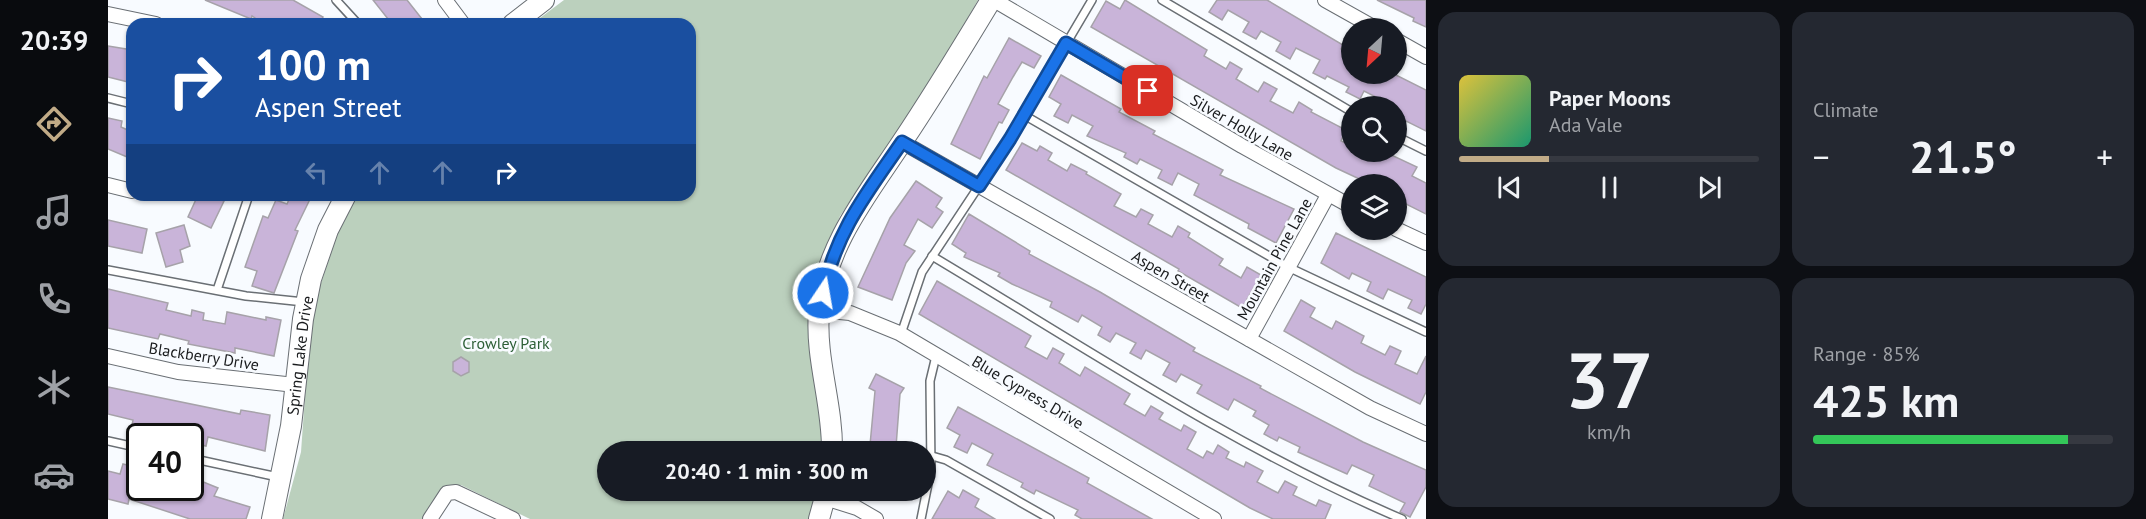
<!DOCTYPE html>
<html lang="en">
<head>
<meta charset="utf-8">
<style>
  body { margin:0; font-family:"PT Sans",sans-serif; background:#242831; color:#f1f3f6; height:100vh; display:flex; flex-direction:column; font-size:22px; white-space:nowrap }
  * { box-sizing:border-box; margin:0 }
  p { font-size:20px; color:#9ea1a6 }
  .icon { flex:none; width:33px; height:33px; fill:none; stroke:currentColor; stroke-width:2; stroke-linecap:round; stroke-linejoin:round }
  .map { position:relative; flex:1; overflow:hidden }
  .panel { display:flex; flex-direction:column; gap:12px; padding:12px; background:#0d0f14; width:720px }
  .panel>* { flex:none }
  .banner { position:absolute; left:18px; top:18px; width:570px; height:183px; border-radius:18px; box-shadow:0 2px 4px #0004; background:#1a4fa0; color:#fff; overflow:hidden }
  .needle { width:39px; rotate:206deg }
  .tools { position:absolute; left:1233px; top:18px; display:grid; gap:12px }
  .tools a { display:grid; place-items:center; width:66px; height:66px; border-radius:50%; background:#171b24; box-shadow:0 2px 4px #0004; font-size:30px }
  .speed { position:absolute; left:18px; top:423px; display:flex; gap:12px; font-size:30px; font-weight:700; text-align:center }
  .speed>* { display:grid; place-content:center; width:78px; height:78px; border-radius:50%; background:#171b24; box-shadow:0 2px 4px #0004; line-height:1 }
  .speed .limit { border:3px solid #111; border-radius:9px; background:#fff; color:#111 }
  .pin { position:absolute; display:grid; place-items:center; width:51px; height:51px; color:#fff; margin:-26px; border-radius:12px; box-shadow:0 3px 9px #0006 }
  .me { position:absolute; width:66px; margin:-33px; rotate:12deg; stroke-linejoin:round; filter:drop-shadow(0 0 4px #0008) }
  .turn { display:flex; align-items:center; gap:21px; height:126px; padding:0 30px; font-size:27px }
  .turn .icon { width:78px; height:78px; stroke-width:2.5 }
  .turn b { display:block; font-size:42px; line-height:51px }
  .lanes { display:flex; align-items:center; height:57px; padding:0 30px; background:#0003; justify-content:center; gap:30px; direction:ltr }
  .lanes .off { opacity:.35 }
  .big { font-size:45px; font-weight:600; line-height:1.1 }
  .panel .widget { flex:1; display:flex; flex-direction:column; justify-content:center; gap:9px; min-width:0; padding:0 21px; border-radius:18px; background:#242831 }
  .panel .dial { align-items:center; gap:0 }
  .dial b { font-size:78px; line-height:1 }
  .song { display:flex; align-items:center; gap:18px }
  .cover { width:72px; height:72px; border-radius:9px; background:linear-gradient(135deg,hsl(50 70% 55%),hsl(160 70% 35%)) }
  .played { height:6px; border-radius:3px; background:linear-gradient(90deg,#c1ab87 30%,#363941 30%) }
  .keys { display:flex; justify-content:space-around; direction:ltr }
  .heat { display:flex; justify-content:space-between; align-items:center; font-size:33px; direction:ltr }
  .charge { height:9px; border-radius:4px; background:linear-gradient(90deg,#34c759 85%,#363941 0) }
  .panel .tiles { flex:1; display:grid; gap:12px; grid-template-columns:repeat(2,1fr) }
  .trip { position:absolute; left:489px; top:441px; width:339px; height:60px; border-radius:30px; background:#171b24; box-shadow:0 2px 4px #0004; font-weight:600; line-height:60px; text-align:center }
  main { display:flex; flex:1; min-height:0 }
  .menu { display:flex; flex-direction:column; width:108px; justify-content:space-around; align-items:center; background:#090b0e; color:#9ea1a6 }
  .menu .icon { width:42px; height:42px }
  .menu .on { color:#c1ab87 }
  .menu b { font-size:27px; color:#f1f3f6 }
  .map>svg:first-child { display:block }
  .green { fill:#bbd0bd }
  .building { fill:#c9b4d9; stroke:#a6a2a9; stroke-width:1.5 }
  .lines { fill:none; stroke-linecap:round; stroke-linejoin:round }
  .lane-casing { stroke:#6a6f74; stroke-width:10 }
  .street-casing { stroke:#6a6f74; stroke-width:16 }
  .secondary-casing { stroke:#6a6f74; stroke-width:22 }
  .lane { stroke:#fff; stroke-width:7 }
  .street { stroke:#fff; stroke-width:14 }
  .secondary { stroke:#fff; stroke-width:20 }
  .route-casing { stroke:#114b97; stroke-width:15 }
  .route { stroke:#1a73e8; stroke-width:10 }
  .labels { text-anchor:middle; dominant-baseline:central; stroke-width:5; stroke-linejoin:round; paint-order:stroke }
  .street-label { font-size:16px; fill:#191b1d; stroke:#f8fbff }
  .park-label { font-size:16px; fill:#2d5f37; stroke:#f8fbff }
</style>
</head>
<body>
<main>
<nav class="menu">
<b>20:39</b>
<svg class="icon on" aria-label="directions" viewBox="0 0 24 24"><path d="M12 3l9 9-9 9-9-9zM9 14v-3h6M13 9l2 2-2 2"/></svg>
<svg class="icon" aria-label="music" viewBox="0 0 24 24"><path d="M9 18V5l10-2v13"/><circle cx="6" cy="18" r="3"/><circle cx="16" cy="16" r="3"/></svg>
<svg class="icon" aria-label="phone" viewBox="0 0 24 24"><path d="M5 4h4l2 5-3 2q2 4 5 5l2-3 5 2v4C11 20 4 13 5 4z"/></svg>
<svg class="icon" aria-label="climate" viewBox="0 0 24 24"><path d="M12 3v18M4 7l16 10M4 17L20 7"/></svg>
<svg class="icon" aria-label="car" viewBox="0 0 24 24"><path d="M5 17H2v-5l4-1 3-4h7l3 4 3 1v5h-3M9 17h6M6 11h13"/><circle cx="7" cy="17" r="2"/><circle cx="17" cy="17" r="2"/></svg>
</nav>
<div class="map">
<svg width="1318" height="519" viewBox="0 0 1318 519">
  <rect width="100%" height="100%" fill="#f8fbff"/>
  <polygon class="green" points="456,0 870,0 830,71 732,216 711,268 715,451 500,452 500,490 710,491 702,519 422,519 353,485 327,499 317,519 175,519 193,452 203,313 237,211 248,195 582,195 582,24 424,24"/>
  <g class="building">
    <polygon points="97,0 185,0 215,17 211,24 156,24 144,16 143,19"/>
    <polygon points="265,0 299,0 318,24 284,24"/>
    <polygon points="1017,0 1099,50 1096,56 1118,69 1122,62 1134,69 1128,79 1150,92 1156,82 1169,89 1162,101 1185,113 1191,102 1204,110 1203,112 1238,130 1233,141 1244,146 1244,152 1277,152 1309,167 1304,176 1318,183 1318,214 1288,199 1288,184 1262,184 1228,168 983,27 998,1 1012,9"/>
    <polygon points="1109,0 1159,0 1235,45 1233,49 1244,54 1244,74 1286,74 1318,90 1318,131 1288,116 1288,106 1276,106 1278,102 1256,91 1252,99 1238,92 1241,87 1219,76 1217,79 1205,73 1212,60 1188,48 1182,59 1168,51 1173,42 1153,31 1148,39 1135,32 1141,22 1120,10 1114,20 1101,12"/>
    <polygon points="1269,0 1318,0 1318,27 1305,21 1306,18"/>
    <polygon points="901,38 933,56 926,68 914,62 905,77 890,104 901,110 894,123 891,122 872,159 843,144 876,76 879,78"/>
    <polygon points="0,46 24,50 24,83 0,77"/>
    <polygon points="953,75 1013,109 1011,112 1047,131 1045,134 1115,170 1112,175 1186,209 1168,243 1140,228 1141,224 1086,195 1091,184 1070,173 1064,185 1050,178 1054,170 1032,159 1029,164 1016,157 1018,153 979,136 985,126 964,115 960,123 946,116 953,104 941,97"/>
    <polygon points="0,118 14,121 13,127 24,132 24,159 0,149"/>
    <polygon points="914,143 929,151 932,146 944,153 940,160 959,171 963,164 979,172 978,174 1013,194 1006,206 1028,217 1033,209 1045,215 1040,224 1064,237 1070,226 1082,233 1080,237 1115,259 1111,265 1133,278 1139,267 1153,275 1134,308 1070,271 1071,269 898,170"/>
    <polygon points="808,181 834,198 828,207 835,212 824,228 810,219 796,245 807,251 798,263 784,300 750,287 782,218"/>
    <polygon points="90,195 103,195 116,201 103,228 80,217"/>
    <polygon points="183,195 204,195 187,230 190,231 166,293 144,286 149,271 137,267 155,216 160,218 168,200 179,204"/>
    <polygon points="861,214 922,251 921,254 992,292 1087,348 1085,351 1153,386 1152,388 1255,442 1318,470 1318,487 1302,517 1292,512 1297,503 1261,486 1266,475 1244,465 1239,474 1190,452 1192,447 1171,437 1169,441 1156,434 1161,425 1145,416 1148,411 1126,399 1120,410 1089,393 1094,385 1073,374 1068,382 1055,375 1062,363 1038,350 1033,359 1022,353 1028,343 1008,333 1002,342 990,335 994,327 974,315 970,322 942,307 944,302 904,284 890,276 892,273 856,257 858,253 844,244"/>
    <polygon points="0,220 39,229 34,253 0,246"/>
    <polygon points="76,225 82,246 72,250 75,262 58,267 48,233"/>
    <polygon points="1228,233 1318,277 1318,304 1313,314 1300,308 1304,300 1280,289 1275,299 1259,291 1263,282 1244,273 1241,279 1213,263"/>
    <polygon points="829,281 923,336 917,347 939,359 945,348 956,354 951,363 972,376 977,367 1022,394 1016,404 1037,416 1043,406 1055,413 1051,419 1073,431 1076,425 1088,432 1079,449 1095,458 1099,451 1105,454 1110,445 1121,452 1118,458 1136,467 1138,462 1155,471 1149,482 1170,493 1177,481 1189,487 1185,495 1208,506 1211,500 1223,505 1217,519 1165,519 1142,508 811,314"/>
    <polygon points="0,289 60,303 58,310 83,316 84,310 96,313 95,320 117,324 119,312 158,320 158,317 173,320 166,356 127,348 127,353 80,344 81,341 52,334 50,339 0,328"/>
    <polygon points="1193,300 1207,308 1202,317 1224,329 1228,321 1256,336 1253,343 1277,355 1282,346 1293,351 1287,364 1309,374 1318,356 1318,392 1312,404 1247,372 1176,331"/>
    <polygon points="353,357 361,362 361,372 353,376 345,371 345,362"/>
    <polygon points="768,374 796,388 792,394 788,447 762,445 767,391 761,388"/>
    <polygon points="0,387 132,414 133,410 162,415 157,451 100,437 98,446 83,443 85,436 55,436 23,431 25,420 0,414"/>
    <polygon points="850,407 981,478 979,483 1044,519 974,519 967,515 970,510 928,490 926,494 913,487 915,483 879,465 885,454 864,443 859,453 846,447 852,435 839,428"/>
    <polygon points="15,464 32,468 32,488 65,488 82,494 88,479 110,488 106,496 142,507 138,519 82,519 21,499 20,504 0,499 0,471 12,474"/>
    <polygon points="855,490 871,499 867,507 887,519 824,519 840,491 851,498"/>
  </g>
  <g class="lines">
    <g class="lane-casing">
      <g id="lane">
        <polyline points="228,0 250,24"/>
        <polyline points="1054,0 1244,112"/>
        <polyline points="0,98 24,104"/>
        <polyline points="916,115 1180,267 1318,332"/>
        <polyline points="1288,136 1318,151"/>
        <path d="M824 256C978 348 1129 449 1294 519"/>
        <polyline points="0,270 138,296 196,302"/>
        <polyline points="109,290 141,195"/>
        <polyline points="793,334 814,272 902,139 984,0"/>
        <polyline points="0,441 32,448"/>
        <polyline points="824,456 838,460 942,519"/>
        <polyline points="82,458 170,477"/>
        <polyline points="813,519 823,469 822,381 828,356"/>
      </g>
    </g>
    <g class="street-casing">
      <g id="street">
        <polyline points="337,0 355,24"/>
        <polyline points="886,0 1134,146 1244,207"/>
        <polyline points="1217,0 1267,28"/>
        <polyline points="0,14 48,24"/>
        <polyline points="1288,40 1318,57"/>
        <polyline points="794,142 1262,408 1318,434"/>
        <polyline points="0,185 24,191"/>
        <polyline points="1288,229 1318,243"/>
        <polyline points="711,310 742,313 791,333 1106,519"/>
        <polyline points="1141,339 1220,195"/>
        <polyline points="0,356 70,372 187,385"/>
        <polyline points="717,498 749,508 768,519"/>
        <polyline points="322,519 339,493 348,492 405,519"/>
      </g>
    </g>
    <g class="secondary-casing">
      <g id="secondary">
        <polyline points="405,24 436,0"/>
        <path d="M724 452C725 404 707 359 711 312 717 246 759 195 794 142 825 96 854 48 883 0"/>
        <path id="s1" d="M164 519 183 426 195 319 203 279 220 230 238 195"/>
        <polyline points="711,519 719,490"/>
      </g>
    </g>
    <use href="#lane" class="lane"/>
    <use href="#street" class="street"/>
    <use href="#secondary" class="secondary"/>
  </g>
  <g class="lines">
    <g class="route-casing">
      <path id="route" d="M715 293C728 231 759 193 794 142L871 186 902 139 958 43 1040 91"/>
    </g>
    <use href="#route" class="route"/>
  </g>
  <g class="labels">
    <g class="street-label">
      <text transform="translate(1134 127) rotate(30)">Silver Holly Lane</text>
      <text transform="translate(1166 259) rotate(-61)">Mountain Pine Lane</text>
      <text transform="translate(1063 276) rotate(30)">Aspen Street</text>
      <text stroke="none"><textPath href="#s1" startOffset="166">Spring Lake Drive</textPath></text>
      <text transform="translate(96 356) rotate(9)">Blackberry Drive</text>
      <text transform="translate(920 392) rotate(31)">Blue Cypress Drive</text>
    </g>
    <g class="park-label">
      <text x="398" y="343">Crowley Park</text>
    </g>
  </g>
</svg>
<div class="tools">
<a><svg class="needle" viewBox="-14 -14 28 28"><path d="M0-13l5 13h-10z" fill="#e53935"/><path d="M0 13l5-13h-10z" fill="#9ea1a6"/></svg></a>
<a><svg class="icon" aria-label="search" viewBox="0 0 24 24"><circle cx="10" cy="10" r="6"/><path d="M15 15l6 6"/></svg></a>
<a><svg class="icon" aria-label="layers" viewBox="0 0 24 24"><path d="M12 4l9 5-9 5-9-5zM3 14l9 5 9-5"/></svg></a>
</div>
<div class="speed"><div class="limit">40</div></div>
<div class="pin" style="left:1040px;top:91px;background:#d93025"><svg class="icon" aria-label="arrive" viewBox="0 0 24 24"><path d="M6 21V4h12l-3 4 3 4H6"/></svg></div>
<svg class="me" style="left:715px;top:293px" viewBox="-20 -20 40 40"><circle r="17" fill="#1a73e8" stroke="#fff" stroke-width="3"/><path d="M0-11L8 9 0 5-8 9z" fill="#fff"/></svg>
<div class="trip">20:40 · 1 min · 300 m</div>
<div class="banner">
<div class="turn"><svg class="icon" aria-label="right" viewBox="0 0 24 24"><path d="M7 20v-9h11M14 6l5 5-5 5"/></svg><div><b>100 m</b>Aspen Street</div></div>
<div class="lanes"><svg class="icon off" aria-label="left" viewBox="0 0 24 24"><path d="M17 20v-9H6M10 6l-5 5 5 5"/></svg><svg class="icon off" aria-label="ahead" viewBox="0 0 24 24"><path d="M12 20V5M6 11l6-6 6 6"/></svg><svg class="icon off" aria-label="ahead" viewBox="0 0 24 24"><path d="M12 20V5M6 11l6-6 6 6"/></svg><svg class="icon" aria-label="right" viewBox="0 0 24 24"><path d="M7 20v-9h11M14 6l5 5-5 5"/></svg></div>
</div>
</div>
<section class="panel">
<div class="tiles">
<div class="widget">
<div class="song"><i class="cover"></i><div><b>Paper Moons</b><p>Ada Vale</p></div></div>
<div class="played"></div>
<div class="keys"><svg class="icon" aria-label="previous" viewBox="0 0 24 24"><path d="M18 5L8 12l10 7zM5 5v14"/></svg><svg class="icon" aria-label="pause" viewBox="0 0 24 24"><path d="M8 5v14M16 5v14"/></svg><svg class="icon" aria-label="next" viewBox="0 0 24 24"><path d="M6 5l10 7-10 7zM19 5v14"/></svg></div>
</div>
<div class="widget"><p>Climate</p>
<div class="heat"><a>−</a><b class="big">21.5°</b><a>+</a></div>
</div>
<div class="widget dial"><b>37</b><p>km/h</p></div>
<div class="widget"><p>Range · 85%</p><b class="big">425 km</b><div class="charge"></div></div>
</div>
</section>
</main>
</body>
</html>
